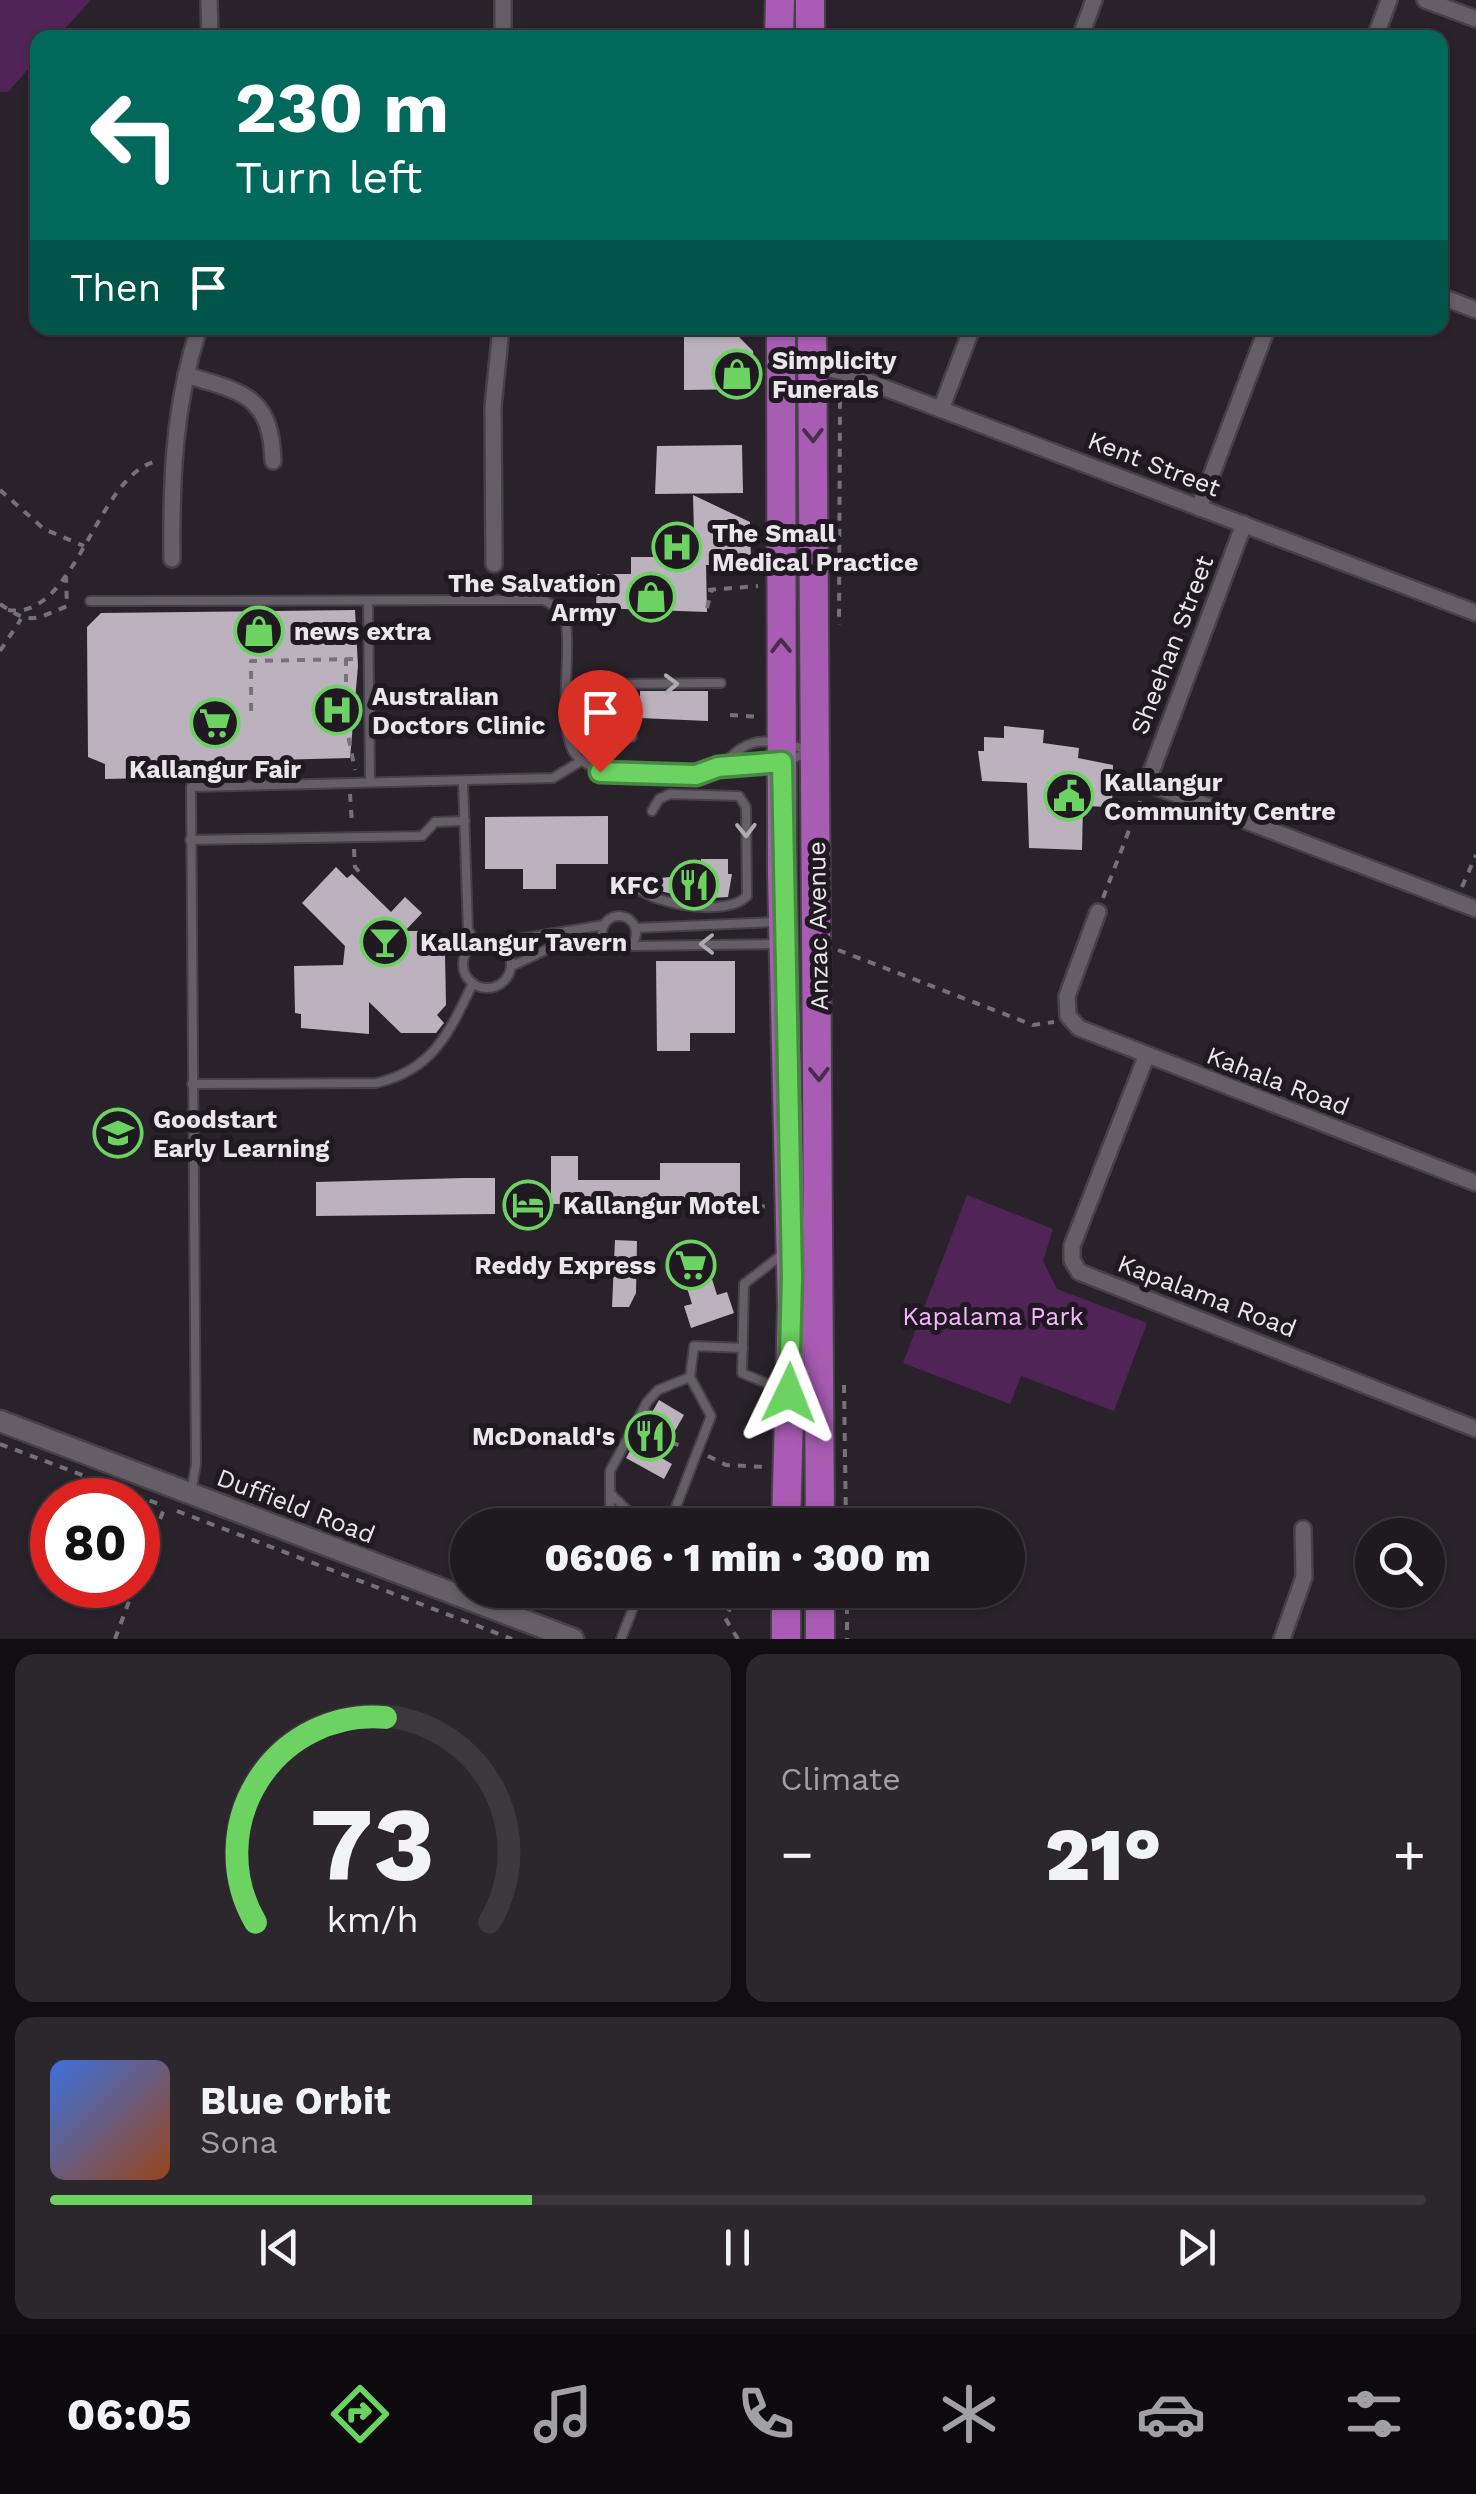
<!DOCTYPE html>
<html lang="en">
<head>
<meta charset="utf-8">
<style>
  body { margin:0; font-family:"Work Sans",sans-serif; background:#2c272d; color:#f1f3f6; height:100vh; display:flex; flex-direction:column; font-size:38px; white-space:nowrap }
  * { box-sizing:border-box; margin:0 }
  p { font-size:32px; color:#a1a1a5 }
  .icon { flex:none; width:55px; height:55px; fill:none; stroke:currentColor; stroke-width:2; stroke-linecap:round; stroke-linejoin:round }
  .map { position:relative; height:1639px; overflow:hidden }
  .panel { display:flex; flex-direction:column; gap:15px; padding:15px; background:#110e12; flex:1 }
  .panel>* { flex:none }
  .banner { position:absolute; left:30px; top:30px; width:1418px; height:305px; border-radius:20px; box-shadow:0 2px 8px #0004,0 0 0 2px #3c383e; background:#00695c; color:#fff; overflow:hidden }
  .tools { position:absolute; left:1355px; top:1518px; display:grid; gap:20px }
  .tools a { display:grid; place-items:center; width:90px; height:90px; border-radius:50%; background:#1f1a20; box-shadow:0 2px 8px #0004,0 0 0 2px #3c383e; font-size:50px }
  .speed { position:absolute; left:30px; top:1478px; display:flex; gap:20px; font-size:50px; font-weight:700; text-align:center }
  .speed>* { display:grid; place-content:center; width:130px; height:130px; border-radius:50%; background:#1f1a20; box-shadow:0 2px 8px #0004,0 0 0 2px #3c383e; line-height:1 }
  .speed .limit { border:15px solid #d22; background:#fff; color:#111 }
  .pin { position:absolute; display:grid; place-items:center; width:85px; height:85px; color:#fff; margin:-102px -42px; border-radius:50% 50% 50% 0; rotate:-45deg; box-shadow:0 0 10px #0007 }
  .pin .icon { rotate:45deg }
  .me { position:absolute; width:110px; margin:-55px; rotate:2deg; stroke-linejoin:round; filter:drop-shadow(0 0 8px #0008) }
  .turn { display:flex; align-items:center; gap:35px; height:210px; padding:0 40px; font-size:45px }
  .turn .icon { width:130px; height:130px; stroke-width:2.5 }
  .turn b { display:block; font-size:70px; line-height:85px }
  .then { display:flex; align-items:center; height:95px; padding:0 40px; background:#0003; gap:20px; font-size:38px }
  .big { font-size:75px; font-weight:800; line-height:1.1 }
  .panel .card { flex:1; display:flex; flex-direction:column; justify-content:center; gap:15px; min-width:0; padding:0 35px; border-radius:20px; background:#2c272d }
  .panel .dial { align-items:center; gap:0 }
  .dial svg { height:260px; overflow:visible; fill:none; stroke:#3c383e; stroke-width:7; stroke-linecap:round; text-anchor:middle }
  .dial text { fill:#f1f3f6; stroke:none }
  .song { display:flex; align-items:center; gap:30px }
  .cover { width:120px; height:120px; border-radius:15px; background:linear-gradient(135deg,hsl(220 70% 55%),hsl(20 70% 35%)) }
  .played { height:10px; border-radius:5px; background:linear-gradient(90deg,#6cd362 35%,#3c383e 35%) }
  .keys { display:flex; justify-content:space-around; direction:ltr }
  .heat { display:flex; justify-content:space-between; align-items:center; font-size:55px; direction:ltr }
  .panel .tiles { flex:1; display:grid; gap:15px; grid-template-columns:1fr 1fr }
  .card:last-child { grid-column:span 2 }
  .trip { position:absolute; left:450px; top:1508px; width:575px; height:100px; border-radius:50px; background:#1f1a20; box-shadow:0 2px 8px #0004,0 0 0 2px #3c383e; font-weight:800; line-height:100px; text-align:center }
  .menu { display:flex; height:160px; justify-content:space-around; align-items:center; background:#0c0a0d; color:#a1a1a5 }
  .menu .icon { width:70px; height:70px }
  .menu .on { color:#6cd362 }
  .menu b { font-size:45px; color:#f1f3f6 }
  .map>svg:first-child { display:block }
  .green { fill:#512458 }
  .building { fill:#bbb2bd }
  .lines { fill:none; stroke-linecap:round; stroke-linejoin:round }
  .service-casing { stroke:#464047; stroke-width:12 }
  .minor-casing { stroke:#464047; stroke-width:20 }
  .tertiary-casing { stroke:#464047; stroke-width:25 }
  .trunk-casing { stroke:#464047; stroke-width:32 }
  .path { stroke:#767078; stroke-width:4; stroke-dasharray:8 8; stroke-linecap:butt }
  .service { stroke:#665e67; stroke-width:8 }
  .minor { stroke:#665e67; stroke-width:15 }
  .tertiary { stroke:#665e67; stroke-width:20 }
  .trunk { stroke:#a85cb3; stroke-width:28 }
  .oneway { stroke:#492d4d }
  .oneway2 { stroke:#afa9b0 }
  .route-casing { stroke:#468940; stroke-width:25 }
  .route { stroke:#6cd362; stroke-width:18 }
  .labels { text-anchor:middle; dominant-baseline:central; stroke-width:10; stroke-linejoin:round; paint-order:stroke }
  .poi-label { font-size:25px; font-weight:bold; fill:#ebe6ec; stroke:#201921; text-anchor:start }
  .street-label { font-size:25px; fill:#ebe6ec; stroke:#201921 }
  .park-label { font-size:25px; fill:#f2b8fb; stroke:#201921 }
</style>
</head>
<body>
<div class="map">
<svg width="1476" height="1639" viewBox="0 0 1476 1639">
  <rect width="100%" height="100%" fill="#29222b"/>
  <g class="green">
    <polygon points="0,0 91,0 57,37 38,38 37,59 8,92 0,92"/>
    <polygon points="967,1195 1053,1229 1043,1261 1057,1289 1147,1323 1114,1411 1021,1376 1010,1404 903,1363"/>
  </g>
  <g class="building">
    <polygon points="733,331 753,351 756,389 684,390 684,332"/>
    <polygon points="742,445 743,493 655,494 657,446"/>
    <polygon points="693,495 750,522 751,565 706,565 707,612 596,608 597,574 631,574 631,557 655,557 655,534 694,533"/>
    <polygon points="355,610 358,666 350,758 148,763 148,778 105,779 105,764 88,757 87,627 101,613"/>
    <polygon points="640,691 708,691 708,721 640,718"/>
    <polygon points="1004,726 1044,730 1043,743 1079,748 1078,758 1113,765 1112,807 1083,806 1082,850 1029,848 1027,783 982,781 978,751 984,751 984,737 1004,738"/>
    <polygon points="608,816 608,864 556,864 556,889 523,889 523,869 485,869 485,817"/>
    <polygon points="701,859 728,859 728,874 732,874 728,897 694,899 660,891 660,878 701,874"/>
    <polygon points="336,867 347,878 352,874 391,912 405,897 422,913 405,931 429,931 429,954 445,953 446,1005 437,1015 444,1023 436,1033 401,1033 369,1002 369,1034 301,1028 301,1014 295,1013 294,966 343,965 345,946 302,903"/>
    <polygon points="656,961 735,961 735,1033 690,1033 690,1051 657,1051"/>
    <polygon points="551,1156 578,1156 578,1180 660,1180 660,1163 740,1163 740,1202 551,1204"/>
    <polygon points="464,1178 495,1178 495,1214 316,1216 316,1182"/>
    <polygon points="615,1240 637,1241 636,1293 629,1307 612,1307"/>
    <polygon points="703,1250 717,1295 727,1292 734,1313 691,1328 684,1306 692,1304 678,1259"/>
    <polygon points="659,1400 684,1415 660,1457 672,1464 664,1479 626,1458"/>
  </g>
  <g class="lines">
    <g class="service-casing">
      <g id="service">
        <path d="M90 601 544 600 561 610 566 622C571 659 559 714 571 747 585 783 677 783 708 772 726 766 734 748 753 743 769 738 791 746 807 749"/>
        <polyline points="368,601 370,782"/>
        <polyline points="632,737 591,733 588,699 592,689 603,684 721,683"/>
        <polyline points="718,767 763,766 807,754"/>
        <polyline points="463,781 468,930 476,942"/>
        <polyline points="190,840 422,836 435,822 465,821"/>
        <path d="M638 889C659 905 727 917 747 896L746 807 739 796 670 794 659 799 652 811"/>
        <circle cx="619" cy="933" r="17"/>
        <polyline points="636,928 776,922"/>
        <circle cx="487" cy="964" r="24"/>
        <polyline points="500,942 604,925"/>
        <polyline points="630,946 775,944"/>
        <polyline points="512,966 552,947 608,946"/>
        <path d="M192 1084 376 1083C433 1070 449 1033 473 983"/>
        <polyline points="784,1253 744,1284 742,1373 785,1391"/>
        <polyline points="191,1493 196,1464 191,787 553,778 581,761"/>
        <polyline points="610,1493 642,1525"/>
        <polyline points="610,1525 610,1471 647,1402 658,1390 690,1377"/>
        <polyline points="669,1525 711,1416 690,1377 694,1346 743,1348"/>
        <polyline points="621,1590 636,1599"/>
        <polyline points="621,1639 640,1590"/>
      </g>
    </g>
    <g class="minor-casing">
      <g id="minor">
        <polyline points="209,0 210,38"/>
        <polyline points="503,0 503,38"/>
        <polyline points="1425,0 1476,19"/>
        <polyline points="1080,38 1094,0"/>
        <polyline points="1375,38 1389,0"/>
        <polyline points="1440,296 1476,310"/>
        <polyline points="812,365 843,372 1476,613"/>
        <path d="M186 375C242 392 271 395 273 461"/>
        <polyline points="941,409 972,328"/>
        <polyline points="1199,508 1267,328"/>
        <polyline points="1244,524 1147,783 1476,909"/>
        <path d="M172 559C171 479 174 404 199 328"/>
        <polyline points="494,564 493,407 501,328"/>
        <polyline points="1098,912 1067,996 1068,1016 1079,1028 1476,1183"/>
        <polyline points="1146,1057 1072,1246 1072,1260 1079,1272 1476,1429"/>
        <polyline points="1282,1639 1304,1577 1303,1529"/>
      </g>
    </g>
    <g class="tertiary-casing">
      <polyline id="tertiary" points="0,1421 573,1639"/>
    </g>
    <g class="trunk-casing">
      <g id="trunk">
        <polyline points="810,0 810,38"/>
        <polyline points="779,38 780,0"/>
        <polyline points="781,328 782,875 792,1307 786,1525"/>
        <polyline points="812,328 820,1525"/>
        <polyline points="820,1590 820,1639"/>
        <polyline points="786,1639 786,1590"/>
      </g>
    </g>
    <g class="path">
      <polyline points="837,385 840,398 839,625"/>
      <polyline points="0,490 44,529 84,546"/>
      <polyline points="708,590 758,586"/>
      <path d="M0 604C30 625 34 620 67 606L66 577"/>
      <polyline points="707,608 712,589"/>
      <path d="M8 610C76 621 96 475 157 461"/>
      <polyline points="0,651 21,619"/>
      <polyline points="346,658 346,725 355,770"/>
      <polyline points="251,711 251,661 356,659"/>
      <polyline points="730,715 760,717"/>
      <polyline points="350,794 352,824"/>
      <polyline points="354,849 355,867 363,876"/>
      <polyline points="1462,887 1476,855"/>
      <polyline points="1103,898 1141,799"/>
      <polyline points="838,950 1033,1025 1054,1022"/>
      <polyline points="741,1209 766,1206"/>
      <polyline points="844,1385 846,1525"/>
      <polyline points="671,1442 685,1448"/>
      <polyline points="0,1444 164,1506"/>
      <polyline points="708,1456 726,1465 765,1467"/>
      <polyline points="177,1511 512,1639"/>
      <polyline points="138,1579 165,1506"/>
      <polyline points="847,1590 847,1639"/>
      <polyline points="115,1639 135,1585"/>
      <polyline points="738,1639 725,1618 740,1590"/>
    </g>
    <use href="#service" class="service"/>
    <use href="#minor" class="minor"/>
    <use href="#tertiary" class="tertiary"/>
    <use href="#trunk" class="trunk"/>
  </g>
  <defs><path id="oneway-chevron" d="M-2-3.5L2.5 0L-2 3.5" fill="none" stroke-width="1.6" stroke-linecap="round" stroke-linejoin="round" transform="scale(2.5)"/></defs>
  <g class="oneway">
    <use href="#oneway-chevron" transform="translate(813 435) rotate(89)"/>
    <use href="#oneway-chevron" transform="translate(781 646) rotate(-91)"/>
    <use href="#oneway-chevron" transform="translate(819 1074) rotate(89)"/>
  </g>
  <g class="oneway2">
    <use href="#oneway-chevron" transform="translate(671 684) rotate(-1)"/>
    <use href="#oneway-chevron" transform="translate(746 830) rotate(89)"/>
    <use href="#oneway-chevron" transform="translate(707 944) rotate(-180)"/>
  </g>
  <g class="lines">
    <g class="route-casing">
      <polyline id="route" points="600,772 696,775 718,767 782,762 792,1277 789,1393"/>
    </g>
    <use href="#route" class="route"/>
  </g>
  <defs>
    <g id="shop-ring" transform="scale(2.5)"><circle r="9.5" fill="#201921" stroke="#6cd362" stroke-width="1.5"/><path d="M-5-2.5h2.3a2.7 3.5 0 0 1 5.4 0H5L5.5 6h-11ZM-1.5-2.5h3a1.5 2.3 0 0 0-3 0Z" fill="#6cd362"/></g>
    <g id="hospital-ring" transform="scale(2.5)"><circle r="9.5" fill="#201921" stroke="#6cd362" stroke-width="1.5"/><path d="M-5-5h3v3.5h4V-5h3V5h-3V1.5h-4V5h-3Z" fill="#6cd362"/></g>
    <g id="supermarket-ring" transform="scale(2.5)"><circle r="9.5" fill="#201921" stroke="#6cd362" stroke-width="1.5"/><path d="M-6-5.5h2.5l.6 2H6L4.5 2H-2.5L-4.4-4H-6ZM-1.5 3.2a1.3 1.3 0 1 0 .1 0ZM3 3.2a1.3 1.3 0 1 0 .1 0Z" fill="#6cd362"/></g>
    <g id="civic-ring" transform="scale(2.5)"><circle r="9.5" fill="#201921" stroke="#6cd362" stroke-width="1.5"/><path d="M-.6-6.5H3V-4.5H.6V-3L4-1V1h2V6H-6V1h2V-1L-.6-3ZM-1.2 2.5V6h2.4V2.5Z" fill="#6cd362"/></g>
    <g id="restaurant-ring" transform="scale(2.5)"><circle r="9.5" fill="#201921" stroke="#6cd362" stroke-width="1.5"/><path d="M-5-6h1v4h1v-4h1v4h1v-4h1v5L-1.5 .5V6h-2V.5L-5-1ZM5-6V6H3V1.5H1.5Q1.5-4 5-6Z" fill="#6cd362"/></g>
    <g id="bar-ring" transform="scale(2.5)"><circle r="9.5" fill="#201921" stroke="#6cd362" stroke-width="1.5"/><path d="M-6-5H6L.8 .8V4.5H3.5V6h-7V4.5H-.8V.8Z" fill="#6cd362"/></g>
    <g id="school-ring" transform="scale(2.5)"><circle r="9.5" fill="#201921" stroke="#6cd362" stroke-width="1.5"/><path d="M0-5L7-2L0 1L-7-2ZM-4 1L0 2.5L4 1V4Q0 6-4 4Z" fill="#6cd362"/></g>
    <g id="hotel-ring" transform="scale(2.5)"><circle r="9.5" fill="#201921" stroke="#6cd362" stroke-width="1.5"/><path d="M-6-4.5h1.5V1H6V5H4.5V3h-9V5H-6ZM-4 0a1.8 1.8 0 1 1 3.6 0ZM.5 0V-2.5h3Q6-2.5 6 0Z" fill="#6cd362"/></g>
  </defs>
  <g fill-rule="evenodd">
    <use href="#shop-ring" x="737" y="374"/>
    <use href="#hospital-ring" x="677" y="547"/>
    <use href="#shop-ring" x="651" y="597"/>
    <use href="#shop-ring" x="259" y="631"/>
    <use href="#hospital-ring" x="337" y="710"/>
    <use href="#supermarket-ring" x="215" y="723"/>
    <use href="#civic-ring" x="1069" y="796"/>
    <use href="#restaurant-ring" x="694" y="885"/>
    <use href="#bar-ring" x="385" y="942"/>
    <use href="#school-ring" x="118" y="1133"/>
    <use href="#hotel-ring" x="528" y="1205"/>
    <use href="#supermarket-ring" x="691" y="1265"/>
    <use href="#restaurant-ring" x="650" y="1436"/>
  </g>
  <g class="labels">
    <g class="poi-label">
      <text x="772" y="360">Simplicity<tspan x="772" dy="29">Funerals</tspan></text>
      <text x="712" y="533">The Small<tspan x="712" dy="29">Medical Practice</tspan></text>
      <text x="616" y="583" text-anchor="end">The Salvation<tspan x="616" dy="29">Army</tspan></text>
      <text x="294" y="631">news extra</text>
      <text x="372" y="696">Australian<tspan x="372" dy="29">Doctors Clinic</tspan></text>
      <text x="215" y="769" text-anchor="middle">Kallangur Fair</text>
      <text x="1104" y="782">Kallangur<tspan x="1104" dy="29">Community Centre</tspan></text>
      <text x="659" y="885" text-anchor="end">KFC</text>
      <text x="420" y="942">Kallangur Tavern</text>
      <text x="153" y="1119">Goodstart<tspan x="153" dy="29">Early Learning</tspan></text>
      <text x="563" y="1205">Kallangur Motel</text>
      <text x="656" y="1265" text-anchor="end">Reddy Express</text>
      <text x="615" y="1436" text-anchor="end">McDonald's</text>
    </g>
    <g class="street-label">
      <text transform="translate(1154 464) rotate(21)">Kent Street</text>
      <text transform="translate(1172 645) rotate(-69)">Sheehan Street</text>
      <text transform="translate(818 926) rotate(-91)">Anzac Avenue</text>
      <text transform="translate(1278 1081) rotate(21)">Kahala Road</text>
      <text transform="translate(1207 1296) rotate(21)">Kapalama Road</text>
      <text transform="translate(296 1506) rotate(21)">Duffield Road</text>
    </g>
    <g class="park-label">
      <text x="993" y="1316">Kapalama Park</text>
    </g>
  </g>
</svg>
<div class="tools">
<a><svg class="icon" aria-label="search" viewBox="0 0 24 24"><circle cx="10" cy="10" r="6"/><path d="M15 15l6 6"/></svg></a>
</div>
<div class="speed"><div class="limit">80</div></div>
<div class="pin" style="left:600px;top:772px;background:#d93025"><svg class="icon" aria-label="arrive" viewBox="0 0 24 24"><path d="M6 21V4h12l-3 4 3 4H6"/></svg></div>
<svg class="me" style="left:789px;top:1393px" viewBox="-20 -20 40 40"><path d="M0-17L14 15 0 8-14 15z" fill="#6cd362" stroke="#fff" stroke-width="4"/></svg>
<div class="trip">06:06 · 1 min · 300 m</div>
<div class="banner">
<div class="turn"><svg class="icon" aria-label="left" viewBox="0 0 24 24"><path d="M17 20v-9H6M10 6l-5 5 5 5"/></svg><div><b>230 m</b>Turn left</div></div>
<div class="then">Then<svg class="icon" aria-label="arrive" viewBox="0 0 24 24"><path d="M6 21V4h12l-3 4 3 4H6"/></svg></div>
</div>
</div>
<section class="panel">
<div class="tiles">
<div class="card dial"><svg viewBox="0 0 100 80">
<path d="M14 69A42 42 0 1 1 86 69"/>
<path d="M14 69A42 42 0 0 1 54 6" stroke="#6cd362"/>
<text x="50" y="56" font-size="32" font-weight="700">73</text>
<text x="50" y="72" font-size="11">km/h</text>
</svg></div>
<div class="card"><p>Climate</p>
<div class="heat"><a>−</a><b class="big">21°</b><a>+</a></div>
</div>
<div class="card">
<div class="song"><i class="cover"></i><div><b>Blue Orbit</b><p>Sona</p></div></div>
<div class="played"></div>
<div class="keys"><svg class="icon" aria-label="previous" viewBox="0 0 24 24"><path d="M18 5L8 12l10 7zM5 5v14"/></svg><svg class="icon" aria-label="pause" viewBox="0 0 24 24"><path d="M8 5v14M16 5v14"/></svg><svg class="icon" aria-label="next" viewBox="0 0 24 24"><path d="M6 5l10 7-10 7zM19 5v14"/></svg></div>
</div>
</div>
</section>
<nav class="menu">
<b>06:05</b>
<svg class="icon on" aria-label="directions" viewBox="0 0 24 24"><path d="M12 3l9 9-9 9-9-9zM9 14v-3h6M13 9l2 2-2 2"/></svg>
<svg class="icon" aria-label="music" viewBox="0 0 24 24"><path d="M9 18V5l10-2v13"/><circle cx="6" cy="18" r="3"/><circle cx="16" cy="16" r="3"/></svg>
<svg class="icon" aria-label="phone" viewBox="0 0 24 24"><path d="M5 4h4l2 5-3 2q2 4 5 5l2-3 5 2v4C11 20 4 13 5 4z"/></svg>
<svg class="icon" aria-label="climate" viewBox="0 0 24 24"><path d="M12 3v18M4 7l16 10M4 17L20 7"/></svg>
<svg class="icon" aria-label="car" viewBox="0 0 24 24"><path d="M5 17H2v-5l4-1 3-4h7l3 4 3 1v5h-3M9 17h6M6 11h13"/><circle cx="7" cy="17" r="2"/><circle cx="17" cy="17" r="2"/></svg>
<svg class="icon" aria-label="filters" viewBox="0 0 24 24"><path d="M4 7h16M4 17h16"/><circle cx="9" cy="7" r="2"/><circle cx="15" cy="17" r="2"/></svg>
</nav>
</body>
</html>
